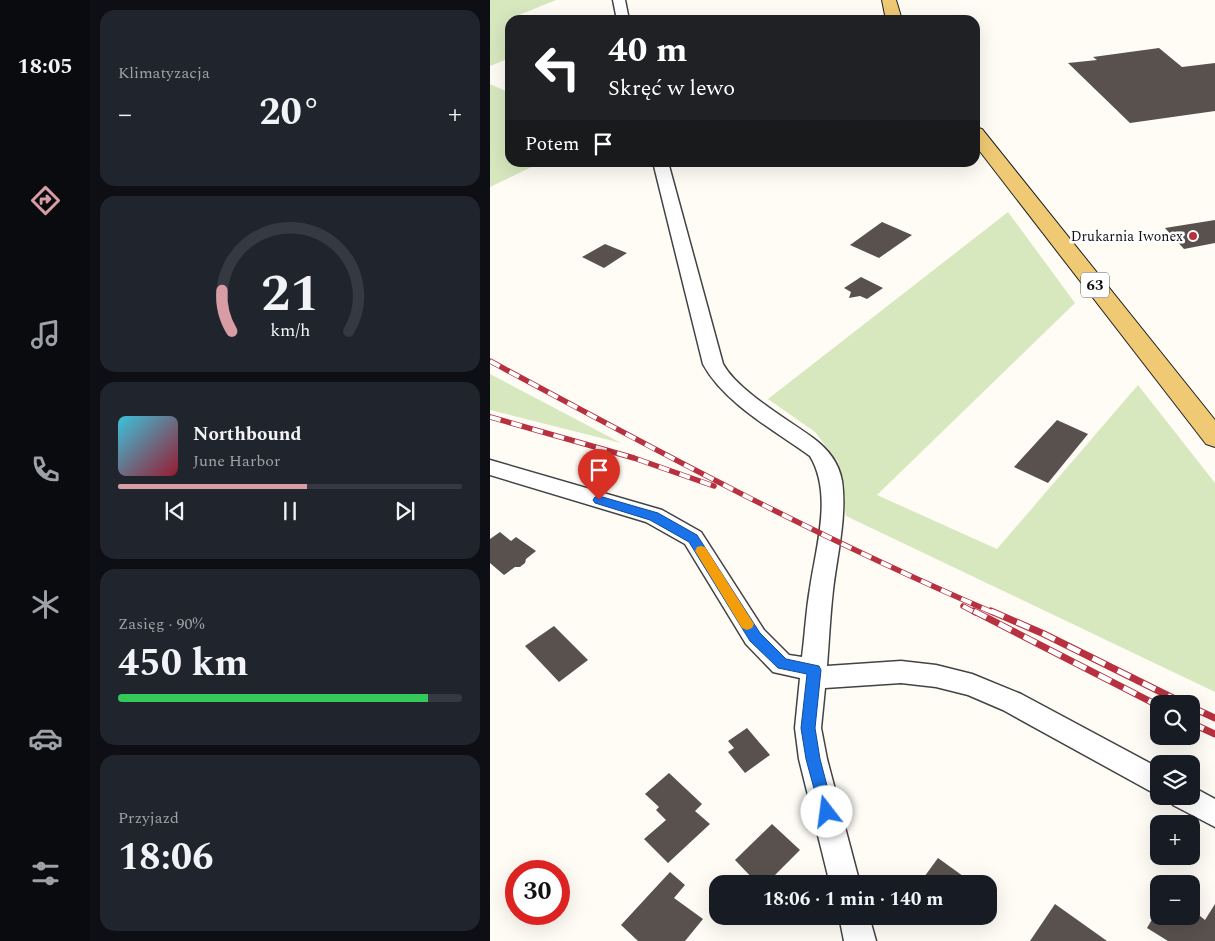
<!DOCTYPE html>
<html lang="pl">
<head>
<meta charset="utf-8">
<style>
  body { margin:0; font-family:Spectral,serif; background:#20242c; color:#f1f3f6; height:100vh; display:flex; flex-direction:column; font-size:19px; white-space:nowrap }
  * { box-sizing:border-box; margin:0 }
  p { font-size:16px; color:#9ea1a6 }
  .icon { flex:none; width:28px; height:28px; fill:none; stroke:currentColor; stroke-width:2; stroke-linecap:round; stroke-linejoin:round }
  .map { position:relative; flex:1; overflow:hidden }
  .sheet { display:flex; flex-direction:column; gap:10px; padding:10px; background:#0d0f14; width:400px }
  .sheet>* { flex:none }
  .top-card { position:absolute; left:15px; top:15px; width:475px; height:152px; border-radius:15px; box-shadow:0 5px 20px #0002; background:#202124; color:#fff; overflow:hidden }
  .buttons { position:absolute; left:660px; top:695px; display:grid; gap:10px }
  .buttons a { display:grid; place-items:center; width:50px; height:50px; border-radius:10px; background:#171b24; box-shadow:0 5px 20px #0002; font-size:25px }
  .speed { position:absolute; left:15px; top:860px; display:flex; gap:10px; font-size:25px; font-weight:700; text-align:center }
  .speed>* { display:grid; place-content:center; width:65px; height:65px; border-radius:50%; background:#171b24; box-shadow:0 5px 20px #0002; line-height:1 }
  .speed .limit { border:8px solid #d22; background:#fff; color:#111 }
  .pin { position:absolute; display:grid; place-items:center; width:42px; height:42px; color:#fff; margin:-51px -21px; border-radius:50% 50% 50% 0; rotate:-45deg; box-shadow:0 0 5px #0007 }
  .pin .icon { rotate:45deg }
  .me { position:absolute; width:55px; margin:-28px; rotate:345deg; stroke-linejoin:round; filter:drop-shadow(0 0 4px #0008) }
  .turn { display:flex; align-items:center; gap:18px; height:105px; padding:0 20px; font-size:22px }
  .turn .icon { width:65px; height:65px; stroke-width:2.5 }
  .turn b { display:block; font-size:35px; line-height:42px }
  .then { display:flex; align-items:center; height:48px; padding:0 20px; background:#0003; gap:10px; font-size:19px }
  .big { font-size:38px; font-weight:700; line-height:1.1 }
  .sheet .tile { flex:1; display:flex; flex-direction:column; justify-content:center; gap:8px; min-width:0; padding:0 18px; border-radius:15px; background:#20242c }
  .sheet .dial { align-items:center; gap:0 }
  .dial svg { height:130px; overflow:visible; fill:none; stroke:#363941; stroke-width:7; stroke-linecap:round; text-anchor:middle }
  .dial text { fill:#f1f3f6; stroke:none }
  .song { display:flex; align-items:center; gap:15px }
  .cover { width:60px; height:60px; border-radius:8px; background:linear-gradient(135deg,hsl(190 70% 55%),hsl(350 70% 35%)) }
  .played { height:5px; border-radius:2px; background:linear-gradient(90deg,#d79ca4 55%,#363941 55%) }
  .keys { display:flex; justify-content:space-around; direction:ltr }
  .heat { display:flex; justify-content:space-between; align-items:center; font-size:28px; direction:ltr }
  .charge { height:8px; border-radius:4px; background:linear-gradient(90deg,#34c759 90%,#363941 0) }
  .trip { position:absolute; left:219px; top:875px; width:288px; height:50px; border-radius:15px; background:#171b24; box-shadow:0 5px 20px #0002; font-weight:700; line-height:50px; text-align:center }
  main { display:flex; flex:1; min-height:0 }
  .tabs { display:flex; flex-direction:column; width:90px; justify-content:space-around; align-items:center; background:#090b0e; color:#9ea1a6 }
  .tabs .icon { width:35px; height:35px }
  .tabs .selected { color:#d79ca4 }
  .tabs b { font-size:22px; color:#f1f3f6 }
  .map>svg:first-child { display:block }
  .green { fill:#d7e8bf }
  .building { fill:#59514d }
  .lines { fill:none; stroke-linecap:round; stroke-linejoin:round }
  .street-casing { stroke:#434343; stroke-width:3 }
  .primary-casing { stroke:#212121; stroke-width:2 }
  .street { fill:#fff; fill-rule:evenodd }
  .primary { fill:#efc974; fill-rule:evenodd }
  .rail-far1-casing { stroke:#b83140; stroke-width:5.5 }
  .rail-casing { stroke:#b83140; stroke-width:7 }
  .rail-far1 { stroke:#fff; stroke-width:4; stroke-dasharray:11; stroke-linecap:butt }
  .rail { stroke:#fff; stroke-width:5; stroke-dasharray:14; stroke-linecap:butt }
  .route { fill:#1a73e8; stroke:#114b97 }
  .slow { fill:#f59e0b }
  .poi-dot { fill:#b83140; stroke:#fff; stroke-width:2 }
  .labels { text-anchor:middle; dominant-baseline:central; stroke-width:5; stroke-linejoin:round; paint-order:stroke }
  .far-poi-label { font-size:14px; fill:#101010; stroke:#fff; text-anchor:end }
  .shield { fill:#fff; stroke:#585858; stroke-width:1 }
  .shield-label { font-size:15px; font-weight:bold; fill:#101010 }
</style>
</head>
<body>
<main>
<nav class="tabs">
<b>18:05</b>
<svg class="icon selected" aria-label="directions" viewBox="0 0 24 24"><path d="M12 3l9 9-9 9-9-9zM9 14v-3h6M13 9l2 2-2 2"/></svg>
<svg class="icon" aria-label="music" viewBox="0 0 24 24"><path d="M9 18V5l10-2v13"/><circle cx="6" cy="18" r="3"/><circle cx="16" cy="16" r="3"/></svg>
<svg class="icon" aria-label="phone" viewBox="0 0 24 24"><path d="M5 4h4l2 5-3 2q2 4 5 5l2-3 5 2v4C11 20 4 13 5 4z"/></svg>
<svg class="icon" aria-label="climate" viewBox="0 0 24 24"><path d="M12 3v18M4 7l16 10M4 17L20 7"/></svg>
<svg class="icon" aria-label="car" viewBox="0 0 24 24"><path d="M5 17H2v-5l4-1 3-4h7l3 4 3 1v5h-3M9 17h6M6 11h13"/><circle cx="7" cy="17" r="2"/><circle cx="17" cy="17" r="2"/></svg>
<svg class="icon" aria-label="filters" viewBox="0 0 24 24"><path d="M4 7h16M4 17h16"/><circle cx="9" cy="7" r="2"/><circle cx="15" cy="17" r="2"/></svg>
</nav>
<section class="sheet">
<div class="tile"><p>Klimatyzacja</p>
<div class="heat"><a>−</a><b class="big">20°</b><a>+</a></div>
</div>
<div class="tile dial"><svg viewBox="0 0 100 80">
<path d="M14 69A42 42 0 1 1 86 69"/>
<path d="M14 69A42 42 0 0 1 8 44" stroke="#d79ca4"/>
<text x="50" y="56" font-size="32" font-weight="700">21</text>
<text x="50" y="72" font-size="11">km/h</text>
</svg></div>
<div class="tile">
<div class="song"><i class="cover"></i><div><b>Northbound</b><p>June Harbor</p></div></div>
<div class="played"></div>
<div class="keys"><svg class="icon" aria-label="previous" viewBox="0 0 24 24"><path d="M18 5L8 12l10 7zM5 5v14"/></svg><svg class="icon" aria-label="pause" viewBox="0 0 24 24"><path d="M8 5v14M16 5v14"/></svg><svg class="icon" aria-label="next" viewBox="0 0 24 24"><path d="M6 5l10 7-10 7zM19 5v14"/></svg></div>
</div>
<div class="tile"><p>Zasięg · 90%</p><b class="big">450 km</b><div class="charge"></div></div>
<div class="tile"><p>Przyjazd</p><b class="big">18:06</b></div>
</section>
<div class="map">
<svg width="725" height="941" viewBox="0 0 725 941">
  <rect width="100%" height="100%" fill="#fefcf5"/>
  <g class="green">
    <polygon points="0,0 66,0 29,15 42,20 20,20 20,58 0,66"/>
    <polygon points="0,84 20,93 20,162 50,163 0,187"/>
    <polygon points="518,212 585,303 387,495 507,549 648,385 725,483 725,692 356,516 348,462 325,432 278,399"/>
    <polygon points="0,374 131,443 0,410"/>
  </g>
  <g class="building">
    <polygon points="669,48 692,67 725,63 725,111 640,123 578,63 607,60 603,57"/>
    <polygon points="725,220 725,243 694,249 675,228"/>
    <polygon points="392,222 422,235 389,258 360,245"/>
    <polygon points="115,244 137,253 114,268 92,257"/>
    <polygon points="371,277 393,288 377,299 370,296 359,298 361,292 354,288"/>
    <polygon points="567,420 598,434 558,483 524,467"/>
    <polygon points="10,532 21,541 26,537 46,551 36,559 35,563 30,567 25,567 14,575 0,563 0,539"/>
    <polygon points="64,626 98,660 69,682 35,646"/>
    <polygon points="257,728 280,755 255,773 238,752 244,748 238,741"/>
    <polygon points="179,773 212,804 205,811 220,824 178,863 154,839 176,820 166,810 169,807 155,794"/>
    <polygon points="282,824 310,850 276,884 268,884 245,860"/>
    <polygon points="448,858 484,884 429,884"/>
    <polygon points="180,872 195,885 184,898 213,919 195,941 148,941 131,925"/>
    <polygon points="565,904 617,941 540,941"/>
    <polygon points="725,904 725,941 678,941 657,928 664,916 710,916 715,920"/>
  </g>
  <g class="lines">
    <g class="street-casing">
      <g id="street">
        <polygon points="123,0 135,0 139,20 127,20"/>
        <path d="M163 162H178L233 364C248 391 297 419 323 438 337 448 349 463 352 481 357 517 347 555 343 590 340 616 339 641 337 666L411 661 446 665 482 674 531 694 669 768V796L513 710 478 695 446 687 411 683 335 688 331 728 337 759 370 884H340L309 759 305 728 310 678 283 672 256 644 195 544 156 522 0 475V460L172 510 211 532 274 630 299 655 312 657C315 634 316 611 320 588 326 547 343 494 320 456 284 430 234 403 213 364Z"/>
        <polygon points="701,786 725,799 725,827 683,805 679,796 701,796"/>
        <polygon points="349,916 379,916 386,941 354,941"/>
      </g>
    </g>
    <g class="primary-casing">
      <g id="primary">
        <polygon points="392,0 406,0 412,20 396,20"/>
        <polygon points="485,127 492,129 725,420 725,447 716,444 485,145"/>
      </g>
    </g>
    <use href="#street" class="street"/>
    <use href="#primary" class="primary"/>
    <g class="rail-far1-casing">
      <g id="rail-far1">
        <path d="M0 361C165 450 331 539 504 613"/>
        <polyline points="0,417 144,458 224,486"/>
        <polyline points="473,606 486,613"/>
      </g>
    </g>
    <g class="rail-casing">
      <g id="rail">
        <polyline points="484,611 669,706"/>
        <polyline points="501,611 554,634 695,704"/>
        <polyline points="701,707 725,718"/>
        <polyline points="701,723 725,734"/>
      </g>
    </g>
    <use href="#rail-far1" class="rail-far1"/>
    <use href="#rail" class="rail"/>
  </g>
  <polygon class="route" points="109,496 168,513 207,535 270,633 296,659 329,666 331,670 325,728 330,759 344,812 342,818 337,820 332,818 316,759 311,728 317,674 288,668 260,641 199,542 160,520 105,503 103,500 105,497"/>
  <polygon class="slow" points="211,546 215,547 262,621 264,624 262,628 257,630 252,628 207,554 205,551 207,547"/>
  <circle class="poi-dot" cx="703" cy="236" r="5"/>
  <g class="labels">
    <g class="far-poi-label">
      <text x="693" y="236">Drukarnia Iwonex</text>
    </g>
    <rect class="shield" x="591" y="272.5" width="28" height="25" rx="4"/>
    <g class="shield-label">
      <text x="605" y="285">63</text>
    </g>
  </g>
</svg>
<div class="buttons">
<a><svg class="icon" aria-label="search" viewBox="0 0 24 24"><circle cx="10" cy="10" r="6"/><path d="M15 15l6 6"/></svg></a>
<a><svg class="icon" aria-label="layers" viewBox="0 0 24 24"><path d="M12 4l9 5-9 5-9-5zM3 14l9 5 9-5"/></svg></a>
<a>+</a>
<a>−</a>
</div>
<div class="speed"><div class="limit">30</div></div>
<div class="pin" style="left:109px;top:500px;background:#d93025"><svg class="icon" aria-label="arrive" viewBox="0 0 24 24"><path d="M6 21V4h12l-3 4 3 4H6"/></svg></div>
<svg class="me" style="left:337px;top:812px" viewBox="-20 -20 40 40"><circle r="19" fill="#fff"/><path d="M0-13L10 11 0 6-10 11z" fill="#1a73e8"/></svg>
<div class="trip">18:06 · 1 min · 140 m</div>
<div class="top-card">
<div class="turn"><svg class="icon" aria-label="left" viewBox="0 0 24 24"><path d="M17 20v-9H6M10 6l-5 5 5 5"/></svg><div><b>40 m</b>Skręć w lewo</div></div>
<div class="then">Potem<svg class="icon" aria-label="arrive" viewBox="0 0 24 24"><path d="M6 21V4h12l-3 4 3 4H6"/></svg></div>
</div>
</div>
</main>
</body>
</html>
